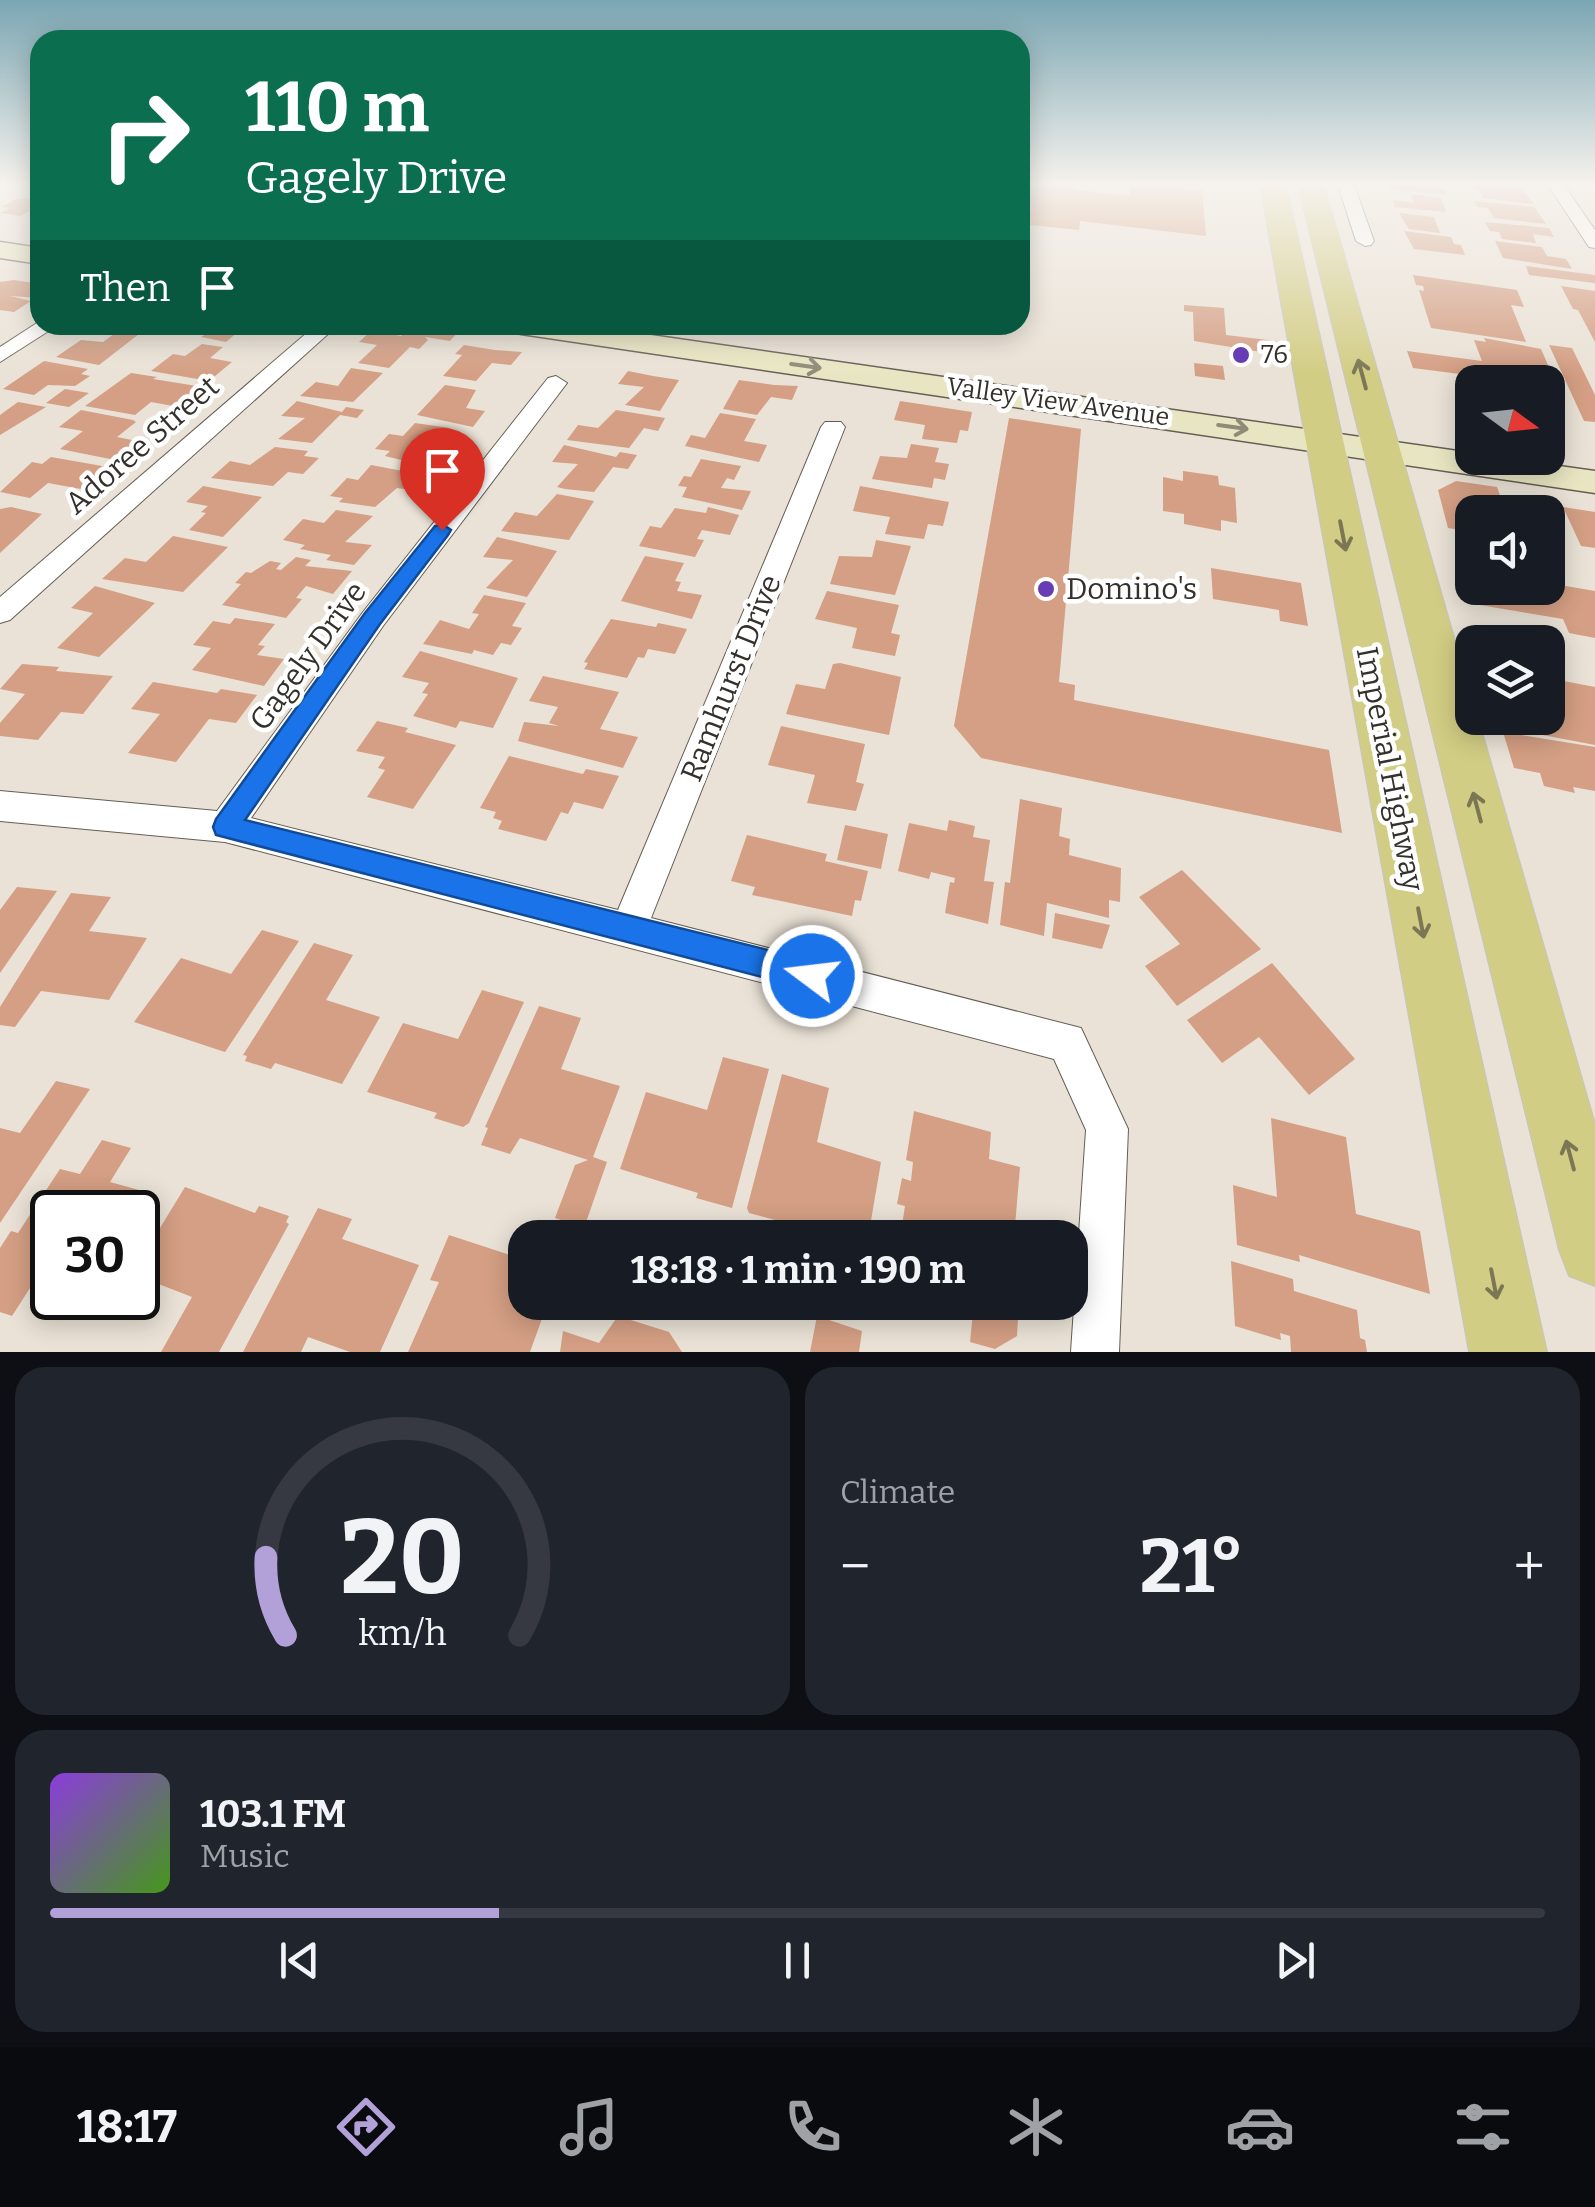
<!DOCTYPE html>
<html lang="en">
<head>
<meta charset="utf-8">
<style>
  body { margin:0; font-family:Bitter,serif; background:#20242c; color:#f1f3f6; height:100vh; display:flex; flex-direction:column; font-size:38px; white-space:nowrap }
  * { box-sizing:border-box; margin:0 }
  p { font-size:32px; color:#9ea1a6 }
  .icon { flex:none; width:55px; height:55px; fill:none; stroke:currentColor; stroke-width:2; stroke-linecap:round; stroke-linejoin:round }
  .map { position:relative; height:1352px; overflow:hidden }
  .sheet { display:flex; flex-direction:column; gap:15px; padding:15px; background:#0d0f14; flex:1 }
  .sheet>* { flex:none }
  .hud { position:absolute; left:30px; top:30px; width:1000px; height:305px; border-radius:30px; box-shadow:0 5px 25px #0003; background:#0b6e4f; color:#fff; overflow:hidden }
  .needle { width:65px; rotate:105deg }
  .tools { position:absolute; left:1455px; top:365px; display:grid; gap:20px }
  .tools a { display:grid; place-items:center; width:110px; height:110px; border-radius:20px; background:#171b24; box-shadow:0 5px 25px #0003; font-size:50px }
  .speed { position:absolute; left:30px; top:1190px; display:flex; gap:20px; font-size:50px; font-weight:700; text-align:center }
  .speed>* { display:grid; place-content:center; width:130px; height:130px; border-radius:50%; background:#171b24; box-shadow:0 5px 25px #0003; line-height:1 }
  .speed .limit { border:5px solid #111; border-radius:15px; background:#fff; color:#111 }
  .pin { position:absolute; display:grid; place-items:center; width:85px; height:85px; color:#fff; margin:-102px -42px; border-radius:50% 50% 50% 0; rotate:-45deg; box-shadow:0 0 10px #0007 }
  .pin .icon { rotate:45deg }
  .me { position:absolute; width:110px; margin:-55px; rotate:285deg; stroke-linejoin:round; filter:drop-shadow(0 0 8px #0008) }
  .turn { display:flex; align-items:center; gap:35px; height:210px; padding:0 50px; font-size:45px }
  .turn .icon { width:130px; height:130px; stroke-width:2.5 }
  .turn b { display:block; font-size:70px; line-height:85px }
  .then { display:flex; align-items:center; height:95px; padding:0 50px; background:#0003; gap:20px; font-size:38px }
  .big { font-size:75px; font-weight:700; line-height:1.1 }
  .sheet .tile { flex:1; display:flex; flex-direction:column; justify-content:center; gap:15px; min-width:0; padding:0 35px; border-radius:30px; background:#20242c }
  .sheet .dial { align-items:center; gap:0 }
  .dial svg { height:260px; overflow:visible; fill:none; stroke:#363941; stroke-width:7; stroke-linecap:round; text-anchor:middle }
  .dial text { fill:#f1f3f6; stroke:none }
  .song { display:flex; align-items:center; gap:30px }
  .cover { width:120px; height:120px; border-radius:15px; background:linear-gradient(135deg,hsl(270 70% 55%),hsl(100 70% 35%)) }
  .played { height:10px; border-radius:5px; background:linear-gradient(90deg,#b2a1d9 30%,#363941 30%) }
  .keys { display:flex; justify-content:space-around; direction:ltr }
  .heat { display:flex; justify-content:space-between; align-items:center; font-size:55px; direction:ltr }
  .sheet .tiles { flex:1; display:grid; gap:15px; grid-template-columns:1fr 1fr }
  .tile:last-child { grid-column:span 2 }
  .trip { position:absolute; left:508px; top:1220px; width:580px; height:100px; border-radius:30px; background:#171b24; box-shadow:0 5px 25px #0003; font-weight:700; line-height:100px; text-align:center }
  .tabs { display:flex; height:160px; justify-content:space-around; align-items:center; background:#090b0e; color:#9ea1a6 }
  .tabs .icon { width:70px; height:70px }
  .tabs .current { color:#b2a1d9 }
  .tabs b { font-size:45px; color:#f1f3f6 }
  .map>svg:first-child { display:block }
  .building { fill:#d49f84 }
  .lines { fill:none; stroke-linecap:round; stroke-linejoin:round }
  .minor-casing { stroke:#655e54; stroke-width:2 }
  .secondary-casing { stroke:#655e54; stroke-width:3 }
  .primary-casing { stroke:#c6c5c4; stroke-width:2 }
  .minor { fill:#fff; fill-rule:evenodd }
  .secondary { fill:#e8e6c2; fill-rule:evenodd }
  .primary { fill:#d2cd84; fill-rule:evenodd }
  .oneway { stroke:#8e8c77 }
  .oneway2 { stroke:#7b7754 }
  .route { fill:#1a73e8; stroke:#114b97; stroke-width:2.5 }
  .poi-dot { fill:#663db5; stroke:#fff; stroke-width:4 }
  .labels { text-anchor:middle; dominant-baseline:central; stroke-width:9; stroke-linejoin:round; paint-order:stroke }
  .far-poi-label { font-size:25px; fill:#34312c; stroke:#fff; text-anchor:start }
  .far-street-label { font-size:25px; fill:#34312c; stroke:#fff }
  .street-label { font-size:30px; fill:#34312c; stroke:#fff }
  .poi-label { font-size:30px; fill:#34312c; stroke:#fff; text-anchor:start }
</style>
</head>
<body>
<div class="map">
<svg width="1595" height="1352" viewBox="0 0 1595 1352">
  <rect width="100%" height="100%" fill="#eae2d6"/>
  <g class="building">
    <polygon points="1020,185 1076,185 1075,190 1130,196 1130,185 1202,189 1206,236 1080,221 1079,230 1020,224"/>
    <polygon points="1388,185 1432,185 1445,190 1447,195 1389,189"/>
    <polygon points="1467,185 1521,188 1534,204 1483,198 1478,189"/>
    <polygon points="1411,194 1441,198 1446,212 1395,207 1393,200 1414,203"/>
    <polygon points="40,198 40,206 20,216 0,213 10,208 1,207 17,199"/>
    <polygon points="1474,201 1534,207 1546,224 1494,218 1488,208 1477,207"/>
    <polygon points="1399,213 1434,217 1440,233 1409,229"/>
    <polygon points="1485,222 1549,228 1554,237 1533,234 1536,243 1502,239 1499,232 1490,231"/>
    <polygon points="1404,231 1451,237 1454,244 1461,245 1465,255 1414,249"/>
    <polygon points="1495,241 1542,247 1547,256 1566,259 1572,269 1503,258"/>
    <polygon points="1526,266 1595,275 1595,283 1529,275"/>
    <polygon points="1413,275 1517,290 1524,307 1511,305 1526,342 1431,328 1419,290 1424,291 1423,286 1416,285"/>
    <polygon points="14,280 40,284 40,298 10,296 31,301 14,312 0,310 0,282"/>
    <polygon points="1561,286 1595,291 1595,342 1578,310 1573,309"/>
    <polygon points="1184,305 1224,308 1226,335 1277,341 1280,355 1194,341 1193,312 1184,311"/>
    <polygon points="221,325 280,325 266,335 239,331 226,342 201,337"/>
    <polygon points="428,328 458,332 450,341 425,337 428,340 419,349 410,347 389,368 358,363 377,345 359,342 372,330 401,336 406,331 421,334"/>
    <polygon points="118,331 139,334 99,365 56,357 81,340 103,342"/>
    <polygon points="1484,338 1541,349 1551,372 1559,377 1538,369 1540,374 1526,372 1528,377 1488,371 1491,378 1413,368 1407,351 1482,361 1474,340 1486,342"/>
    <polygon points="202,344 223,347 210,358 232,362 209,381 151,371 173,354 185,356"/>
    <polygon points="464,345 495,350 522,352 511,365 492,363 476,381 443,376 462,355 455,354"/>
    <polygon points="1549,345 1572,348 1595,395 1595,422 1584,421"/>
    <polygon points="44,361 88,369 81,374 90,376 75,386 48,385 34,395 3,389"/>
    <polygon points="1194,363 1223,366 1225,380 1195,376"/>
    <polygon points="351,368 383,373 353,402 300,396 316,382 338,386"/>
    <polygon points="628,371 653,376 679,380 660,411 625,405 644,387 618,384"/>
    <polygon points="131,373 157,377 153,379 203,387 179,407 151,402 135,415 85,406"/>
    <polygon points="739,380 774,385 798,386 792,400 771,397 757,415 723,409"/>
    <polygon points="445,385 476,390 466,408 485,411 473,427 417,415"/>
    <polygon points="65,389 89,393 69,407 46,403"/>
    <polygon points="297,401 342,412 346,407 364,410 357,418 340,415 312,443 278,439 305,418 281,416"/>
    <polygon points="900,401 972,412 968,431 960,430 957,443 922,439 925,425 894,420"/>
    <polygon points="18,402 46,407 0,435 0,415"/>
    <polygon points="81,410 133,420 136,422 117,437 137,441 115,460 60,449 83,431 59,427"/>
    <polygon points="616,410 665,418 658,431 644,428 629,448 567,440 578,425 598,428"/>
    <polygon points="720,413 756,419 744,441 767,445 759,462 685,446 691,435 705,438"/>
    <polygon points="1009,418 1081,429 1059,682 1075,685 1074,700 1329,750 1342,833 981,758 954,726"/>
    <polygon points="415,423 450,428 427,447 452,452 438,469 385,456 390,451 375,449 389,434 403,436"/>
    <polygon points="911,444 939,448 935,462 949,464 945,480 934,478 932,488 872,479 880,456 907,458"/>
    <polygon points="564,445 616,457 620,452 637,455 628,469 613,467 594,492 565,489 557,487 578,464 552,462"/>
    <polygon points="275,447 308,451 304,456 319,458 303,474 288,472 273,486 211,478 230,461 250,465"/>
    <polygon points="51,457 108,467 81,489 48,483 30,498 0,492 32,462 42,464"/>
    <polygon points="701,459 741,466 734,480 727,478 721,488 751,491 742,510 682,497 687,487 678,486 684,476 691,477"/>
    <polygon points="371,465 408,472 434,473 419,491 397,488 375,507 339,502 343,498 330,496 347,478 358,480"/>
    <polygon points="1183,471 1218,476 1219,485 1235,488 1237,523 1221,520 1221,531 1184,524 1184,514 1163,511 1163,477 1183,481"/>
    <polygon points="1456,481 1497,487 1506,512 1472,512 1472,532 1448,528 1438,490"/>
    <polygon points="203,486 262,497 223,537 189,530 206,513 201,512 208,506 186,502"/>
    <polygon points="860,486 949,502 943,526 928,524 924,539 885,534 890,517 853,511"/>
    <polygon points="557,494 594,501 569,540 501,531 515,512 537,516"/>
    <polygon points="11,507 42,514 0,553 0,509"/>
    <polygon points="708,507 739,515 730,535 702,530 697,539 704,540 695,557 639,546 650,526 661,528 675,508 706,513"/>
    <polygon points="1563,507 1595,512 1595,548 1581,546"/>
    <polygon points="336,510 373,516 345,542 372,545 354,565 326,560 331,555 300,549 305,545 283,540 303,519 324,523"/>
    <polygon points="173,536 228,547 183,592 102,579 125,558 146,562"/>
    <polygon points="497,537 557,551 527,597 486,588 513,560 483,557"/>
    <polygon points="876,540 911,546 895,595 830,584 839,556 872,557"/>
    <polygon points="645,556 684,563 675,581 681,582 677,591 702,595 692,619 621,601"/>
    <polygon points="296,557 311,560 305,566 352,571 333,594 306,586 296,598 302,599 286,618 222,605 241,584 235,583 246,572 251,573 270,561 281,563 276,569 281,570"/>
    <polygon points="1211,568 1301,583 1308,626 1280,621 1279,610 1213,599"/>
    <polygon points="1463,574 1472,575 1472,588 1548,588 1548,583 1595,591 1595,638 1569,633 1563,619 1468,603 1460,577 1464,577"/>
    <polygon points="95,586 155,603 99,657 57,648 93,613 71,608"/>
    <polygon points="827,591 899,605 891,633 900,635 895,656 852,648 857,628 815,619"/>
    <polygon points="484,595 526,603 512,626 522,628 511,645 501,643 493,655 474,650 472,654 423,644 440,620 469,629 479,614 472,613"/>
    <polygon points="235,618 275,624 258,645 265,646 257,655 284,659 264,686 192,670 211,648 193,645 213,621 230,624"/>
    <polygon points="611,619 656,627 658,623 687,629 675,654 648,649 644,658 638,657 627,678 584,669 588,663 584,662"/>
    <polygon points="420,651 518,678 493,728 460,721 456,728 413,716 428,694 422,693 429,683 402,677"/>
    <polygon points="840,663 901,677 889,735 786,714 796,684 825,689 833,664"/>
    <polygon points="22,664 59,667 56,671 113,676 83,714 61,712 38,740 0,736 0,723 25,694 0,689"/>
    <polygon points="543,676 619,692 600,729 638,737 623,768 518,741 524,722 559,726 549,723 558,707 529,701"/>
    <polygon points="1548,678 1595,687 1595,745 1521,731 1516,718 1548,718"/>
    <polygon points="153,682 217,693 221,689 257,695 236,723 209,719 176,762 128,753 160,714 131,709"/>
    <polygon points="377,721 408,728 405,732 456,745 413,809 367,797 385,770 378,768 385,757 356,751"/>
    <polygon points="781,726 865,744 856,782 864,784 856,811 807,803 815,775 768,765"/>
    <polygon points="1503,732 1595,747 1595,791 1573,787 1575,793 1544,786 1540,773 1514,768"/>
    <polygon points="509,756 583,774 586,769 619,776 603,809 574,802 568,814 561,812 546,841 498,829 502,821 493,818 496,812 480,808"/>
    <polygon points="1020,799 1062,808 1059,836 1070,839 1069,855 1121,868 1120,902 1109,900 1109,918 1047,903 1044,936 1000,925 1005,882 1010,883"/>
    <polygon points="949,820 975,826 973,837 990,840 984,881 994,882 988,924 945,913 950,882 954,883 955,878 931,872 929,879 898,871 909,823 947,831"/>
    <polygon points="845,825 888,834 881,869 837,860"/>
    <polygon points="747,835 827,854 825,861 868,871 861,901 855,900 852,916 752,895 755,887 731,881"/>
    <polygon points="1182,870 1261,949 1177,1006 1145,966 1180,944 1139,897"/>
    <polygon points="17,887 57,891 0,973 0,910"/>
    <polygon points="71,893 111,897 89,931 147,938 109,1000 41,991 15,1027 0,1025 0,1007"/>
    <polygon points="1055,913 1110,925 1102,949 1052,938"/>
    <polygon points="262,930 299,941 225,1052 134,1022 181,958 231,974"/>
    <polygon points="314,943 353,955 326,1000 380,1017 342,1084 275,1063 271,1069 245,1061 247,1056 243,1055"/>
    <polygon points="1272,963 1355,1059 1309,1095 1259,1037 1222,1063 1187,1020"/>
    <polygon points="482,990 524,1002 469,1123 463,1127 434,1118 437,1113 367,1092 403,1023 458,1039"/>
    <polygon points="539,1006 581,1018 561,1069 620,1086 593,1157 607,1162 584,1228 555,1218 575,1165 588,1160 520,1138 510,1154 481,1145 488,1128 485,1127"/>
    <polygon points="723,1057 769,1069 732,1208 696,1198 698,1193 620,1169 646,1092 707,1110"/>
    <polygon points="782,1074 829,1088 817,1142 881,1162 868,1238 842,1238 749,1213 747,1208"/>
    <polygon points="56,1081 90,1089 0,1223 0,1128 20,1133"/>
    <polygon points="914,1111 991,1132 989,1159 1020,1167 1014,1238 900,1238 905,1206 897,1204 902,1178 911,1181 913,1162 906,1160"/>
    <polygon points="1271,1118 1346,1137 1356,1214 1420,1231 1430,1294 1299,1255 1300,1262 1237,1245 1233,1185 1277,1197"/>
    <polygon points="102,1140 131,1148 110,1182 157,1195 138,1228 138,1212 52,1212 52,1250 48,1249 42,1258 48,1260 12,1316 0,1312 0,1248 11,1231 18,1233 60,1169 80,1174"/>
    <polygon points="185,1187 255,1213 259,1206 289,1216 286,1222 289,1224 219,1352 161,1352 192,1297 138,1276 138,1264"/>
    <polygon points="318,1208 352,1219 342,1239 419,1265 380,1352 350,1352 308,1337 301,1352 243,1352"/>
    <polygon points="449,1235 525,1260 525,1302 548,1302 530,1352 408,1352 439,1282 430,1280"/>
    <polygon points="1231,1261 1293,1279 1294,1291 1357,1310 1360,1338 1365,1340 1367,1352 1291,1352 1290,1336 1280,1333 1281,1340 1235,1326"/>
    <polygon points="974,1302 1019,1302 1017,1336 995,1349 970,1342"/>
    <polygon points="618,1316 669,1332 682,1352 560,1352 563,1331 599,1343"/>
    <polygon points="817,1316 862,1331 859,1352 810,1352"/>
  </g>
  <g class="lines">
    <g class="minor-casing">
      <g id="minor">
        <polygon points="1338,185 1354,185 1374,241 1371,245 1365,246 1356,241"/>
        <polygon points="1548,185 1564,185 1595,230 1595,248 1589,247"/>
        <polygon points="40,321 40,325 58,325 0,362 0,347"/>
        <polygon points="316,325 338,325 10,620 0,623 0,597"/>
        <polygon points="556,376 567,383 383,626 251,818 618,910 821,427 825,422 841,422 845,427 651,918 1081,1028 1128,1129 1119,1352 1071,1352 1086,1130 1054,1059 225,842 0,821 0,791 217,811 363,612 548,378"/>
      </g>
    </g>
    <g class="secondary-casing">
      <g id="secondary">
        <polygon points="0,242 40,248 40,264 0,258"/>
        <polygon points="507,325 581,325 1472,453 1472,458 1502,458 1595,471 1595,493 521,334 511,331"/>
      </g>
    </g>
    <g class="primary-casing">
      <g id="primary">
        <polygon points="1260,185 1286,185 1547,1352 1469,1352"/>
        <polygon points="1298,185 1324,185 1472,700 1472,718 1478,718 1595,1124 1595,1286 1569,1276 1559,1250"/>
      </g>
    </g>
    <use href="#minor" class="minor"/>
    <use href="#secondary" class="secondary"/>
    <use href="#primary" class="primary"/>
  </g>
  <defs><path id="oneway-shaft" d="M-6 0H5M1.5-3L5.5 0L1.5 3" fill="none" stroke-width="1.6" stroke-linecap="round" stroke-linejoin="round" transform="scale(2.5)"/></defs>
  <g class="oneway">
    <use href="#oneway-shaft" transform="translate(806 366) rotate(8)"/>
    <use href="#oneway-shaft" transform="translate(1233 427) rotate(8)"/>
  </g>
  <g class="oneway2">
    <use href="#oneway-shaft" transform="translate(1362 374) rotate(-105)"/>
    <use href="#oneway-shaft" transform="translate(1343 536) rotate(79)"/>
    <use href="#oneway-shaft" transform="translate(1477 807) rotate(-105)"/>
    <use href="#oneway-shaft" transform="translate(1421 923) rotate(79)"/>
    <use href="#oneway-shaft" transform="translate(1570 1155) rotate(-105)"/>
    <use href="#oneway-shaft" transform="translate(1494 1284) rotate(79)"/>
  </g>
  <linearGradient id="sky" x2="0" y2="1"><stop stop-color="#7aa6b3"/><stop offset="0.49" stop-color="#f6f2ed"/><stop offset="1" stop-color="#f6f2ed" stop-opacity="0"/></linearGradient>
  <rect width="1595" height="375" fill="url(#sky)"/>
  <polygon class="route" points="442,524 451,530 448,535 380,624 245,820 812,961 822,965 826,976 822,986 812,990 216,835 213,827 216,819 365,613 435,526"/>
  <g class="poi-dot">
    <circle cx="1241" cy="355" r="10"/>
    <circle cx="1046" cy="589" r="10"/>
  </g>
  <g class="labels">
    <g class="far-poi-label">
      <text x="1261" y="355">76</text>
    </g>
    <g class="far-street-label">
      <text transform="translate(1058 402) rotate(8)">Valley View Avenue</text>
    </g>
    <g class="street-label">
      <text transform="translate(142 445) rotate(-41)">Adoree Street</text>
      <text transform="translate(308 656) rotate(-54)">Gagely Drive</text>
      <text transform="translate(731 678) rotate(-68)">Ramhurst Drive</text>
      <text transform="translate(1390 769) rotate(79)">Imperial Highway</text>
    </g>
    <g class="poi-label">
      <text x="1066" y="589">Domino's</text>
    </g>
  </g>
</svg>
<div class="tools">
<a><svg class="needle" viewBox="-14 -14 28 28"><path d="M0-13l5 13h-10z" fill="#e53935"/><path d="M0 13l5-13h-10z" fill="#9ea1a6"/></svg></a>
<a><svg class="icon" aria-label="sound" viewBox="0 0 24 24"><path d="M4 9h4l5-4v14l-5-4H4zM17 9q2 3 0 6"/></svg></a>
<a><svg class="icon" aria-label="layers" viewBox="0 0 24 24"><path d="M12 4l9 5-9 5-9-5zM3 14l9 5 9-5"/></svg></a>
</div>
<div class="speed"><div class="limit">30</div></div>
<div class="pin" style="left:442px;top:530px;background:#d93025"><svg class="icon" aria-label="arrive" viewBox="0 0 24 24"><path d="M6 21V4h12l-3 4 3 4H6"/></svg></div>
<svg class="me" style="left:812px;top:976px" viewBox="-20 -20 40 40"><circle r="17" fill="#1a73e8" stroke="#fff" stroke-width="3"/><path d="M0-11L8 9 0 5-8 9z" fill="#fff"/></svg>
<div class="trip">18:18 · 1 min · 190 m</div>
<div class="hud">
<div class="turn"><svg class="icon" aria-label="right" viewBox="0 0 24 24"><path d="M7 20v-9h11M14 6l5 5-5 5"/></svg><div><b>110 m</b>Gagely Drive</div></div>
<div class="then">Then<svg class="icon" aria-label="arrive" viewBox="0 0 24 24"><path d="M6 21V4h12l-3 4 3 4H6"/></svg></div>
</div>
</div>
<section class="sheet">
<div class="tiles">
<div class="tile dial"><svg viewBox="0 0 100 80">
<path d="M14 69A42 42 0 1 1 86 69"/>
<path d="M14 69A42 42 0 0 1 8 45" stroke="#b2a1d9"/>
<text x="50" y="56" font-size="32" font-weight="700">20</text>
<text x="50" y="72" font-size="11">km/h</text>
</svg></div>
<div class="tile"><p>Climate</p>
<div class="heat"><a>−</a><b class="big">21°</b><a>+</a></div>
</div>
<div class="tile">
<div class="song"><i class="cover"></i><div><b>103.1 FM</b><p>Music</p></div></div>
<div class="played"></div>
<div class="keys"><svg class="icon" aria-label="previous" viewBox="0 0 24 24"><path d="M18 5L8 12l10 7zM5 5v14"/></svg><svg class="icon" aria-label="pause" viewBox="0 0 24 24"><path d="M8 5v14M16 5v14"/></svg><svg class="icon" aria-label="next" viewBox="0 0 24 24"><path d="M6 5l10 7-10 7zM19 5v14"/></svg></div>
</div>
</div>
</section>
<nav class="tabs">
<b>18:17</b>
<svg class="icon current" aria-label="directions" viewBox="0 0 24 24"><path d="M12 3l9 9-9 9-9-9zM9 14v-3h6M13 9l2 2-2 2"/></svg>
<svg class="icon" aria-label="music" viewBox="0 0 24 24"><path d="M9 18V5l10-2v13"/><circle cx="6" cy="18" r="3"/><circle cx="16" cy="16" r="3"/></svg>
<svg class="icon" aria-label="phone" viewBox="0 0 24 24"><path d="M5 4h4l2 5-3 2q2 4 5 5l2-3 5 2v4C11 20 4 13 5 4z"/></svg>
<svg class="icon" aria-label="climate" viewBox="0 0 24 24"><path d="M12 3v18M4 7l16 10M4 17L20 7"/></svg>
<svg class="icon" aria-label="car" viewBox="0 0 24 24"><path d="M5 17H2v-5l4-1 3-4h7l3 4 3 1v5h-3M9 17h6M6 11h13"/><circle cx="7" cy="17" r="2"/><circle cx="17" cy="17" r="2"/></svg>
<svg class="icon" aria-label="filters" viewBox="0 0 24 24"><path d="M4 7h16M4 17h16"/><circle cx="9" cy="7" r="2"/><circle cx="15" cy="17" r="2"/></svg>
</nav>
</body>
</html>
